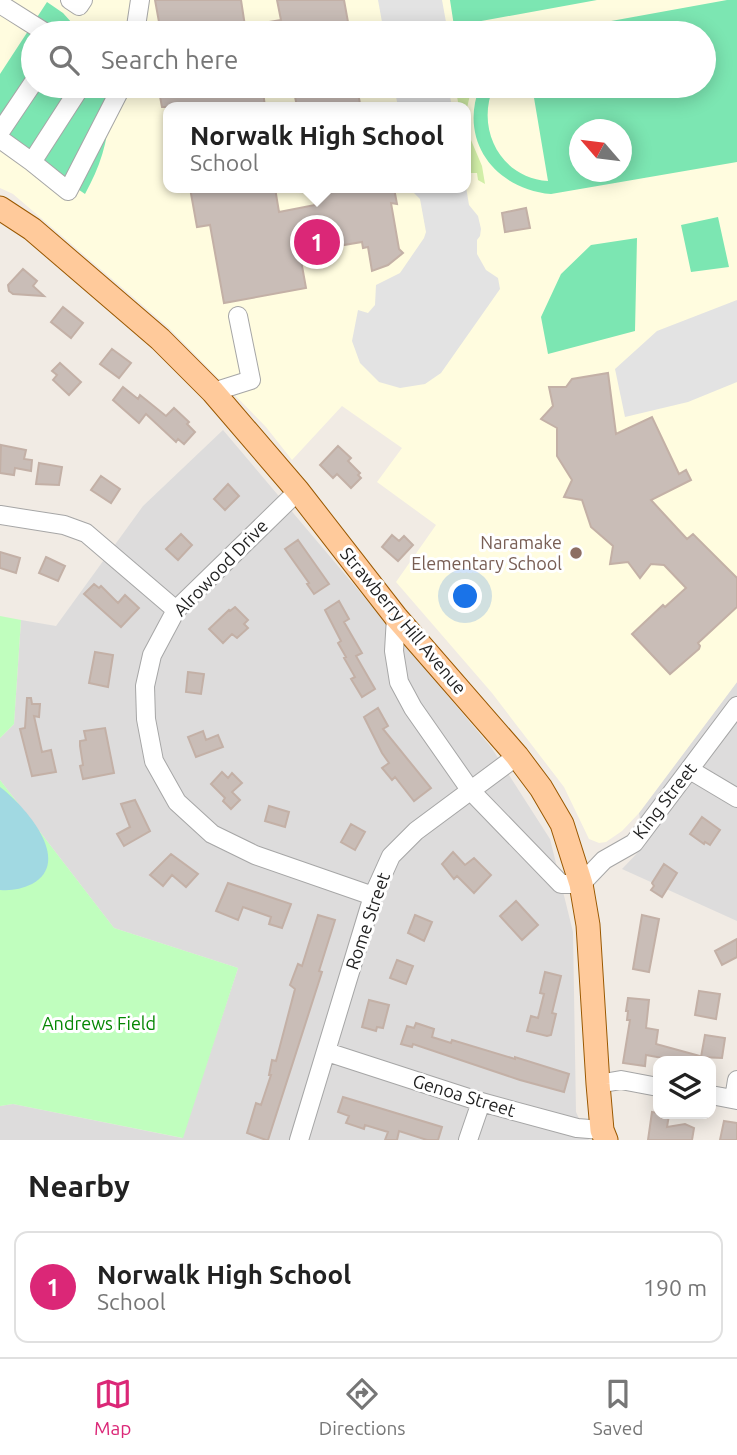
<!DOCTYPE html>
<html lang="en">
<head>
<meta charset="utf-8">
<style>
  body { margin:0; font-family:Ubuntu,sans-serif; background:#f6f6f6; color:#222 }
  .controls { position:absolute; right:21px; bottom:21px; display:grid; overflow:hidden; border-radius:14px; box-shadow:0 4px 18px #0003 }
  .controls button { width:63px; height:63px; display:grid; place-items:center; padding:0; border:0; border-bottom:2px solid #e0e0e0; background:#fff; color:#222; font:35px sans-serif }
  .compass { position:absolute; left:569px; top:119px; width:63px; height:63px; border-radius:50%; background:#fff; box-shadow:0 4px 18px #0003; rotate:298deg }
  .you { position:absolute; left:466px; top:597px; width:24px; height:24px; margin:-18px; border:5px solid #fff; border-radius:50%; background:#1a73e8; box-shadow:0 0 0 10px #1a73e833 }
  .badge { display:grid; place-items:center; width:46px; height:46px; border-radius:50%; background:#db2777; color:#fff; font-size:23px; font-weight:700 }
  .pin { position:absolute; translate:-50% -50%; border:4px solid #fff; box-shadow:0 2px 7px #0006 }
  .popup { position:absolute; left:163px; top:102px; width:308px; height:91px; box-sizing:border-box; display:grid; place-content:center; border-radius:14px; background:#fff; filter:drop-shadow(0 2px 5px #0005); font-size:23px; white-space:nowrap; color:#767676 }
  .popup b { font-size:26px; color:#222 }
  .popup::after { content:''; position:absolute; left:50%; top:100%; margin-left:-14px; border:14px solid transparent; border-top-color:#fff }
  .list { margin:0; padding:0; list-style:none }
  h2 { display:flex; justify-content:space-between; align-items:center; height:91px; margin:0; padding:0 28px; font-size:30px }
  h2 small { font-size:23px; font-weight:400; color:#767676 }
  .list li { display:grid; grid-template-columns:46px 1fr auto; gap:21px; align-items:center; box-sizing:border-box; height:112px; margin:0 14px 14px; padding:0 14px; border:2px solid #e0e0e0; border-radius:14px }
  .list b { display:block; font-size:26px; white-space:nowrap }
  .list p { margin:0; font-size:23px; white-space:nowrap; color:#767676 }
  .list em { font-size:23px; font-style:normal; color:#767676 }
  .icon { flex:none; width:38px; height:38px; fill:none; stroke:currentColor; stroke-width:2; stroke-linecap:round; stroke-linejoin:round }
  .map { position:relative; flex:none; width:737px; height:1140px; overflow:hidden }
  .search { position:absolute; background:#fff; box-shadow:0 4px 18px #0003; left:21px; right:21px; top:21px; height:77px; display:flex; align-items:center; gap:18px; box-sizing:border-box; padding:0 24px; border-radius:38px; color:#767676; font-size:26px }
  .sheet { height:217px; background:#fff }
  nav { display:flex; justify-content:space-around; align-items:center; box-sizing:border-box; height:98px; border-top:2px solid #e0e0e0; background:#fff; font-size:19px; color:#767676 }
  nav a { display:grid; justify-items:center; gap:4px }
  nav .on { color:#db2777 }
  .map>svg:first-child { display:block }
  .residential { fill:#dddcdc }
  .education { fill:#fffcdf; fill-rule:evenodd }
  .grass { fill:#d1eea7 }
  .park { fill:#c0febe }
  .pitch { fill:#7ce6b2; fill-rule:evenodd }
  .parking { fill:#e3e3e3 }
  .water { fill:#a1d9e2 }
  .building { fill:#c9bdb7; stroke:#c3b0a6; stroke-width:2 }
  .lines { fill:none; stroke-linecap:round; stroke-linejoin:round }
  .minor-casing { stroke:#a6a6a6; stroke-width:20 }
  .major-casing { stroke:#9a5800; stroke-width:25 }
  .minor { stroke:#fff; stroke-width:18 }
  .major { stroke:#ffca9b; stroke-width:23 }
  .education-dot { fill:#8d6e63; stroke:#fff; stroke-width:2.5 }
  .labels { text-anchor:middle; stroke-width:6; stroke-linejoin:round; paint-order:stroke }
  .education-label { font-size:18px; fill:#785e54; stroke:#fff; text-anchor:end }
  .street-label { font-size:18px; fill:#1f1f1f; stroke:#fff }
  .park-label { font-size:18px; fill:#058703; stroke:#fff }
</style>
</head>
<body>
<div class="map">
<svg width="737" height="1140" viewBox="0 0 737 1140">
  <rect width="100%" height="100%" fill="#f1ebe4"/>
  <path class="residential" d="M223,430L491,747L550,839L573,932L576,1112L589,1140H0V1106L13,1104L182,1138L238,968L114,928L0,780V738L14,724L21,620L56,626L143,506Z
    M737,682V921L622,869L644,846L639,813Z"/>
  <path class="education" d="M0,0H737V682L639,813L622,831L606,842L599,843L589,839L564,787L492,693L396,582L436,525L377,482L402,448L342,406L292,460L266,427L168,327L13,194L0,188ZM33,33H704V86H33ZM168,107H466V188H168ZM580,130H622V172H580Z"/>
  <path class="grass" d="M455,86H468L470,95L467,108L468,133L482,166L485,184L478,180L477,173H470L466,147V107H459Z"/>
  <path class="park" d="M0,616L21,620L14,724L0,738Z
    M0,780L114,928L238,968L183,1138L13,1104L0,1106Z"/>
  <path class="pitch" d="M450,0H597L454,26Z
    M727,0H737V162L551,194C495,189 458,141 480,86H494C475,128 500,178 548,181L532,86H704V33H545ZM580,130H622V172H580Z
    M47,2L63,13L81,33H33V86H106C114,124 104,160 85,194L0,136V74Z
    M718,217L729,267L691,272L681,225Z
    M637,238L635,331L548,354L541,317L561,274L591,245Z"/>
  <path class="parking" d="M378,0H442L448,33H384Z
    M394,86H448L452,107H398Z
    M466,187L469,205L478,216L481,229L480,236L477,240V254L486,270L498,278L500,289L441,373L425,384L400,388L379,382L360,363L352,341L358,310L368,313L375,305L376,285L400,273L424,238L426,232L420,199L409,188Z
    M737,300V382L688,402L625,417L615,369L657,331Z"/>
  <path class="water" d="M0,787C24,805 74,861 32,884C21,889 12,891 0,890Z"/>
  <path class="building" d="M155,0H241L245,26L281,20L277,0H344L350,33H161Z
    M158,86H244L245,94L263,91L265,107H162Z
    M293,86H357L360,104L355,105L356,107H297Z
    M190,188H275L279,212L315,205L312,188H394L397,204L391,203L399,249L403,253L388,265L372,271L368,247L363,248L362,242L332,247L328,221L295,227L306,288L224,303L210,225L197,227Z
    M526,208L530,228L505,232L502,213Z
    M23,269L37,281L33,286L44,296L13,294L9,291L8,285Z
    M63,307L83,323L71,338L51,322Z
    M112,349L131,363L119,378L100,364Z
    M60,363L81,382L69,395L53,380L57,375L52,371Z
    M608,373L616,434L652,417L679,474L686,470L691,480L651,500L687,539L693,534L737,578V607L698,643L700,646L699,649L670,674L632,634L663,605L665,607L686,588L664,565L651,564L640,578L628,562L610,564L613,546L591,527L582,500L564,497L572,480L557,456V428L541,419L553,406L549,387H566L572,379Z
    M123,387L138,399L140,395L166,416L174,408L189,422L187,424L195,432L184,444L178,439L176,442L146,414L139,423L113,400Z
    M1,445L26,450L24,459L32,460L31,471L15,468L14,475L0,473Z
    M338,446L351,458L348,461L360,473L358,475L361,478L351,488L337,474L333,478L320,465Z
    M39,463L62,467L59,485L36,484Z
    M101,476L120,489L111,503L91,490Z
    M228,484L239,496L225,510L214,499Z
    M181,534L192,545L178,560L166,549Z
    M392,535L399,541L404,536L413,545L398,561L382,547Z
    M298,540L329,584L314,594L307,584L309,583L285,549Z
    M0,552L20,558L16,573L0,568Z
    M46,557L65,566L58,581L39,573Z
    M94,584L99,588L101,586L118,603L125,595L139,608L121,627L84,594Z
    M339,601L349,619L344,622L362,653L356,656L375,689L362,697L351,679L355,677L344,658L346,657L338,643L341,641L325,610Z
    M235,607L248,620L244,624L248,628L237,638L232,634L223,643L209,629L229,610L230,611Z
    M95,652L113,655L108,687L89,683Z
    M188,672L204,674L201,694L186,692Z
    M27,698H31L32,704H40L39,717L34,716L42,752L51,750L56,772L32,776L20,729L25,728Z
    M378,708L388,726L383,729L431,788L414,801L395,777L392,780L382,768L389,763L382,753L364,717Z
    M105,728L114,773L83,779L80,766L83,765L80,746V741L86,740L84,731Z
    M203,731L206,740L218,735L223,747L196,757L188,737Z
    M222,772L228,778L232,773L242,783L232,792L240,800L231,809L223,801L225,798L211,784Z
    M135,800L150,831L124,846L117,834L130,827L121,804Z
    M269,806L289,812L285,827L265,821Z
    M702,817L720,830L710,845L705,842L704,844L690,834Z
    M351,824L365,832L355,850L341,842Z
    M453,852L465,865L474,858L491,875L474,893L457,876L454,879L442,864Z
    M171,854L198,874L186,887L172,875L163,886L150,875Z
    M664,864L677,873L662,897L651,890L654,886L652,883Z
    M228,883L291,904L282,928L269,924L271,917L243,907L238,920L216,911Z
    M516,901L538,925L522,940L500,916Z
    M318,915L335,920L319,971L322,972L268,1140H266L247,1133L256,1103L261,1105L271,1075H269L272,1060L276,1061L295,989L290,985L298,964L302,966Z
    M415,915L432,922L424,941L408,933Z
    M642,915L659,919L649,972L633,969Z
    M737,939V957L722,965L715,951Z
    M397,960L413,966L406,984L390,978Z
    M545,972L561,976L552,1013L556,1014L551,1035L547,1036L527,1031L531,1016L538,1018L544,994L540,993Z
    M699,991L720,994L716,1019L695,1015Z
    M628,998L649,1000L646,1028L658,1030L656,1044L700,1056V1061H668V1059L646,1055L645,1066L623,1063L630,1020H627L628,1011H626Z
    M369,1000L389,1005L383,1028L377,1027L376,1031L362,1027Z
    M416,1023L434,1029L432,1037L451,1043L452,1040L515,1059V1057L569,1074L564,1092L520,1080L413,1044L412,1047L401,1044L407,1026L414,1028Z
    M705,1035L725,1038L722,1058L701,1057Z
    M343,1097L442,1127L438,1140H427L399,1131L397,1140H385L388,1132L365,1125L364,1129L346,1123L349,1116L338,1112Z
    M652,1112L669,1115L667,1127L685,1124L694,1128L692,1140H648Z
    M724,1121L737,1123V1140H720Z"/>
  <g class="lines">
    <g class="minor-casing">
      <path id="minor" d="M70,0L79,6L83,0
        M0,4L46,33
        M135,33L140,0
        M0,132L33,83
        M0,139L32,162L81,86
        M32,162L68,191L122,86
        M213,392L251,380L238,316
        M298,491L176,610L152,655L145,686L146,719L154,761L177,802L212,834L255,855L373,896
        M0,515L64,525L86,533L176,610
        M396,617L394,651L399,682L413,708L471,791L561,884H581L604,860L634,843L737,706
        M690,770L737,798
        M327,1052L481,1102L577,1128L602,1130
        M598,1084L621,1080L658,1087
        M711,1095L737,1100
        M734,1099L737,1080
        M299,1140L373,896L391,856L416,831L517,756
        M468,1140L481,1102"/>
    </g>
    <g class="major-casing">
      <path id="major" d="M0,208L32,229L160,339L213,392L298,491L396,617L517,756L541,788L562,824L581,884L588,925L598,1084L602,1130L606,1140"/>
    </g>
    <use href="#minor" class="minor"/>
    <use href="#major" class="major"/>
  </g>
  <circle class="education-dot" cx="576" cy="553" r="7"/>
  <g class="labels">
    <g class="education-label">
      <text x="562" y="549">Naramake<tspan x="562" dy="21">Elementary School</tspan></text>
    </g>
    <g class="street-label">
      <text transform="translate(221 568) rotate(-46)" y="6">Alrowood Drive</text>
      <text transform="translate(403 621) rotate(50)" y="6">Strawberry Hill Avenue</text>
      <text transform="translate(665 801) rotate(-52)" y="6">King Street</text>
      <text transform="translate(368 921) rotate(-71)" y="6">Rome Street</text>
      <text transform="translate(464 1096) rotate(17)" y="6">Genoa Street</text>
    </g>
    <g class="park-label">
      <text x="99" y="1030">Andrews Field</text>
    </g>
  </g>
</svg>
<div class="controls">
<button><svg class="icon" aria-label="layers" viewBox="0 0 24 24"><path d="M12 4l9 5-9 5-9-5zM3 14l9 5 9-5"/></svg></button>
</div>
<svg class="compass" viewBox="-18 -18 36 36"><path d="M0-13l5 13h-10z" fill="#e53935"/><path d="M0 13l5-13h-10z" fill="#767676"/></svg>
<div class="you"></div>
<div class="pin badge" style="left:317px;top:242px">1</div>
<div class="popup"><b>Norwalk High School</b>School</div>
<div class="search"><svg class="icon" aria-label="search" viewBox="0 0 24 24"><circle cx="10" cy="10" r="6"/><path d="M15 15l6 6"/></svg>Search here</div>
</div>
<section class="sheet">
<h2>Nearby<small></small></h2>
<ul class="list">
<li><span class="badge">1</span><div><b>Norwalk High School</b><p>School</p></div><em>190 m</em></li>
</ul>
</section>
<nav>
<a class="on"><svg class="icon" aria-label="map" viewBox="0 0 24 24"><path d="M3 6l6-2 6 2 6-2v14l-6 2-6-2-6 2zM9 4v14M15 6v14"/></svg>Map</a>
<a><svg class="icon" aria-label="directions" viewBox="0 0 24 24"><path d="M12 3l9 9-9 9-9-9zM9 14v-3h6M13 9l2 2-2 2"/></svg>Directions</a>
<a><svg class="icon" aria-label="saved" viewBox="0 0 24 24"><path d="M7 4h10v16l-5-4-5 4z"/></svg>Saved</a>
</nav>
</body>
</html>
